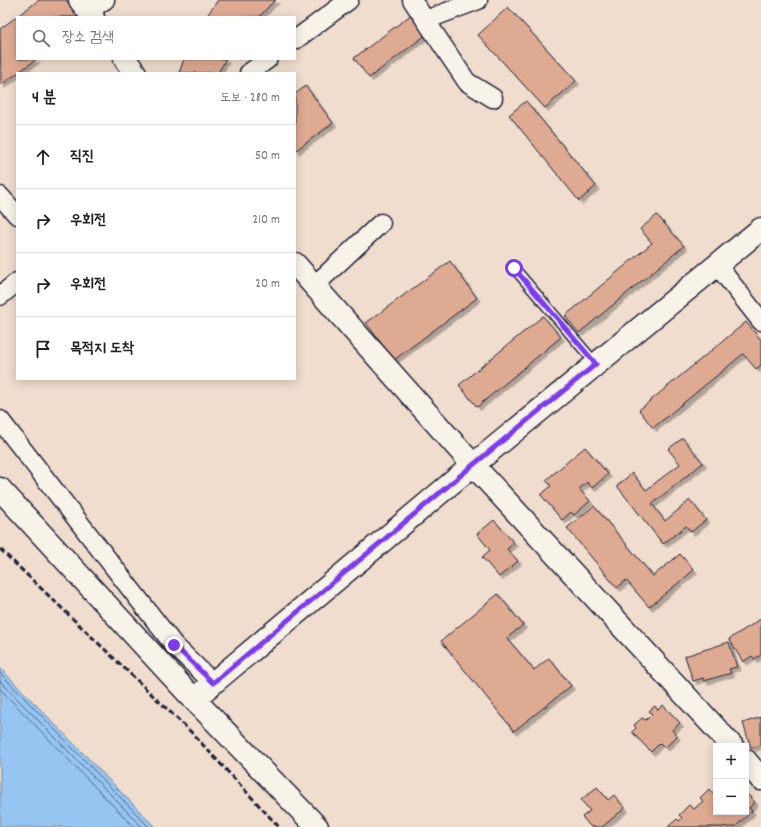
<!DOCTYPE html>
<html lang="ko">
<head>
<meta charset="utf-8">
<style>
  body { margin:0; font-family:Dekko,"Poor Story",sans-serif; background:#f2f2f2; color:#202124 }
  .controls { position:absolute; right:12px; bottom:12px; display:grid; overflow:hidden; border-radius:0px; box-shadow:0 2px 10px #0003 }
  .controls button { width:36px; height:36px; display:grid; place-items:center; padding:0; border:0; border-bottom:1px solid #e0e0e0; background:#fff; color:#202124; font:20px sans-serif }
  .stop { position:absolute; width:12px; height:12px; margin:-9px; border:3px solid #7c3aed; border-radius:50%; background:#fff }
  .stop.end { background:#7c3aed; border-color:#fff; box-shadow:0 1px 4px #0008 }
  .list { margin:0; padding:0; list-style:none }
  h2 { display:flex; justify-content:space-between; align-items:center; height:52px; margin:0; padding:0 16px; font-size:17px }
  h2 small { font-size:13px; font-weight:400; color:#757577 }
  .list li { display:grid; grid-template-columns:26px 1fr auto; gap:12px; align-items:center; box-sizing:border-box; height:64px; padding:0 16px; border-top:1px solid #e0e0e0 }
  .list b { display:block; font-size:15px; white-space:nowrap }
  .list em { font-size:13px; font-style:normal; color:#757577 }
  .icon { flex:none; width:22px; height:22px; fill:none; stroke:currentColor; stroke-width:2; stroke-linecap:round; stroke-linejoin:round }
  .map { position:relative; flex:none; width:761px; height:827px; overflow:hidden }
  .search { position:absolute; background:#fff; box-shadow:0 2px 10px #0003; left:16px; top:16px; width:280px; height:44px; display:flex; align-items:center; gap:10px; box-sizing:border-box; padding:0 14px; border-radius:0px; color:#757577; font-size:15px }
  .panel { position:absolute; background:#fff; box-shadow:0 2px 10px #0003; left:16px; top:72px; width:280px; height:308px; border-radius:0px }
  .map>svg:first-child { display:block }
  .water { fill:#96c5f1; stroke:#6884a8 }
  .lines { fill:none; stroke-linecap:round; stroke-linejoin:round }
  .shore { stroke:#506384; stroke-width:1 }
  .building { fill:#deaa91; stroke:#22223b; filter:url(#shadow) }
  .service-casing { stroke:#22223b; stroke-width:12 }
  .minor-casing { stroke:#22223b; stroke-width:21 }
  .tertiary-casing { stroke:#22223b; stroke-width:25 }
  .secondary-casing { stroke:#22223b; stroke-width:25 }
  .service { stroke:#f7f3e8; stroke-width:9 }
  .minor { stroke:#f7f3e8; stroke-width:18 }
  .tertiary { stroke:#f7f3e8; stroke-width:22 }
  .secondary { stroke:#f7f3e8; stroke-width:22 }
  .rail { stroke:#22223b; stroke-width:3; stroke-dasharray:6 3; stroke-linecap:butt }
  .route { stroke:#7c3aed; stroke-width:5 }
</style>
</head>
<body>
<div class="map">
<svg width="761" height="827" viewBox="0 0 761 827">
  <defs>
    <filter id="shadow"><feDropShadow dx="3.5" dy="3.5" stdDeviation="0" flood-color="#0004"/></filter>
  </defs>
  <rect width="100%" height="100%" fill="#f0ddce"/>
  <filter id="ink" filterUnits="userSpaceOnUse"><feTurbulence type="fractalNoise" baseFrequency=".025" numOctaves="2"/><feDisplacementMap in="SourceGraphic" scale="8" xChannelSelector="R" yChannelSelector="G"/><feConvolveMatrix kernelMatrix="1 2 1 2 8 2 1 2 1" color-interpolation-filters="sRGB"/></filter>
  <g filter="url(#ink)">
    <path class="water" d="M0,668L155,827H0Z"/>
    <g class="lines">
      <path class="shore" d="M0,673L149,827
        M0,681L142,827
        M0,689L134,827"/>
    </g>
    <path class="building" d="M39,0H66L79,17H17V59H37L1,85L0,29Z
      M218,0H276L270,5L259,17H206Z
      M508,7L576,81L545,108L478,35Z
      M412,14L427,34L369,78L354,58Z
      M184,59H226L218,73H179Z
      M306,86L333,123L295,151V94Z
      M526,101L596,186L579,201L509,115Z
      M657,215L684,246L579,333L565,316L652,243L640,229Z
      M450,261L477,298L394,360L366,323Z
      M543,316L561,337L477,407L459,385Z
      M746,322L761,340V365L756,369L743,354L653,428L639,410Z
      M683,438L703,463L652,504L665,521L690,500L706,520L691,532L686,526L663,544L617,486L632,473L646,490L680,464L668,449Z
      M585,447L608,474L592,488L587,482L579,489L590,501L574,515L571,512L562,520L541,495L551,486L546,480Z
      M594,506L653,576L680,554L694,570L649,607L626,580L617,588L567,528Z
      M494,520L514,543L507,549L518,561L499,577L482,557L490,550L477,534Z
      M498,594L523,625L507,638L534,670L549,658L571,686L514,731L441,641Z
      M761,619V655L754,659L752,656L743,662L729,639Z
      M729,642L737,667L729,669L731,673L704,681L703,678L693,681L685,656Z
      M663,705L680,723L672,730L677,736L665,748L660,743L651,752L632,732L636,728L634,725L642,718L646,720L652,714L649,711L655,706L658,710Z
      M761,717V745L751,748L743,723Z
      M597,787L608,800L614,795L625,808L602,827H591L582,817L590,811L581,800Z
      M709,789L712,793L716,789V812H746V793L755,802L749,808L752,811L735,827H726L725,826L723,827H668L677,819L679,821L682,818L679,815L689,805L694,809L703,801L700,798Z"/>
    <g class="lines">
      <g class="service-casing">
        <path id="service" d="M514,268L596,364"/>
      </g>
      <g class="minor-casing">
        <path id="minor" d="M412,0L467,82L493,98
          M88,11L105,0
          M426,20L478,0
          M295,40L349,0
          M249,73L268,59
          M0,196L17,215
          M717,265L761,321
          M314,286L381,223
          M0,296L17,282
          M0,420L174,645L213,683"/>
      </g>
      <g class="tertiary-casing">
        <path id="tertiary" d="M80,0L93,17
          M125,59L135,73
          M295,264L473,465L732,746
          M0,489L186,691L317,827
          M746,761L761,779"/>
      </g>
      <g class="secondary-casing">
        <path id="secondary" d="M194,699L473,465L761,229"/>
      </g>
      <use href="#service" class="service"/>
      <use href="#minor" class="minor"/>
      <use href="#tertiary" class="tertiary"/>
      <use href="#secondary" class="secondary"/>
      <path class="rail" d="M0,549L191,732L279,827"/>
    </g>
  </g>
  <g class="lines" filter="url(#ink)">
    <path class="route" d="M174,645L213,683L473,465L596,364L514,268"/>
  </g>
</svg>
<div class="controls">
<button>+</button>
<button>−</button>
</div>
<div class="stop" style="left:514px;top:268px"></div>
<div class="stop end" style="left:174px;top:645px"></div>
<div class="search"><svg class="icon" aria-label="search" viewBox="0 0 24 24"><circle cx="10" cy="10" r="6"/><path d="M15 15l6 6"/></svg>장소 검색</div>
<section class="panel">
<h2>4 분<small>도보 · 280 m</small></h2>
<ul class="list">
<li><svg class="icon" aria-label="ahead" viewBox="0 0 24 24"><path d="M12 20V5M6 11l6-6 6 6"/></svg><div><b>직진</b></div><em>50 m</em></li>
<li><svg class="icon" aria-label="right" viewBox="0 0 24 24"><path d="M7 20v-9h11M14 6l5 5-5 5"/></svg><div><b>우회전</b></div><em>210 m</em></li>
<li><svg class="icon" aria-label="right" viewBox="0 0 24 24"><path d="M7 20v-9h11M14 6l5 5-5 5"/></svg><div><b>우회전</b></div><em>20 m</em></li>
<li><svg class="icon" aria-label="arrive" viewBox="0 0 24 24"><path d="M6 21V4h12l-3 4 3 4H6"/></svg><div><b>목적지 도착</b></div></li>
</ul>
</section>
</div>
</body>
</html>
